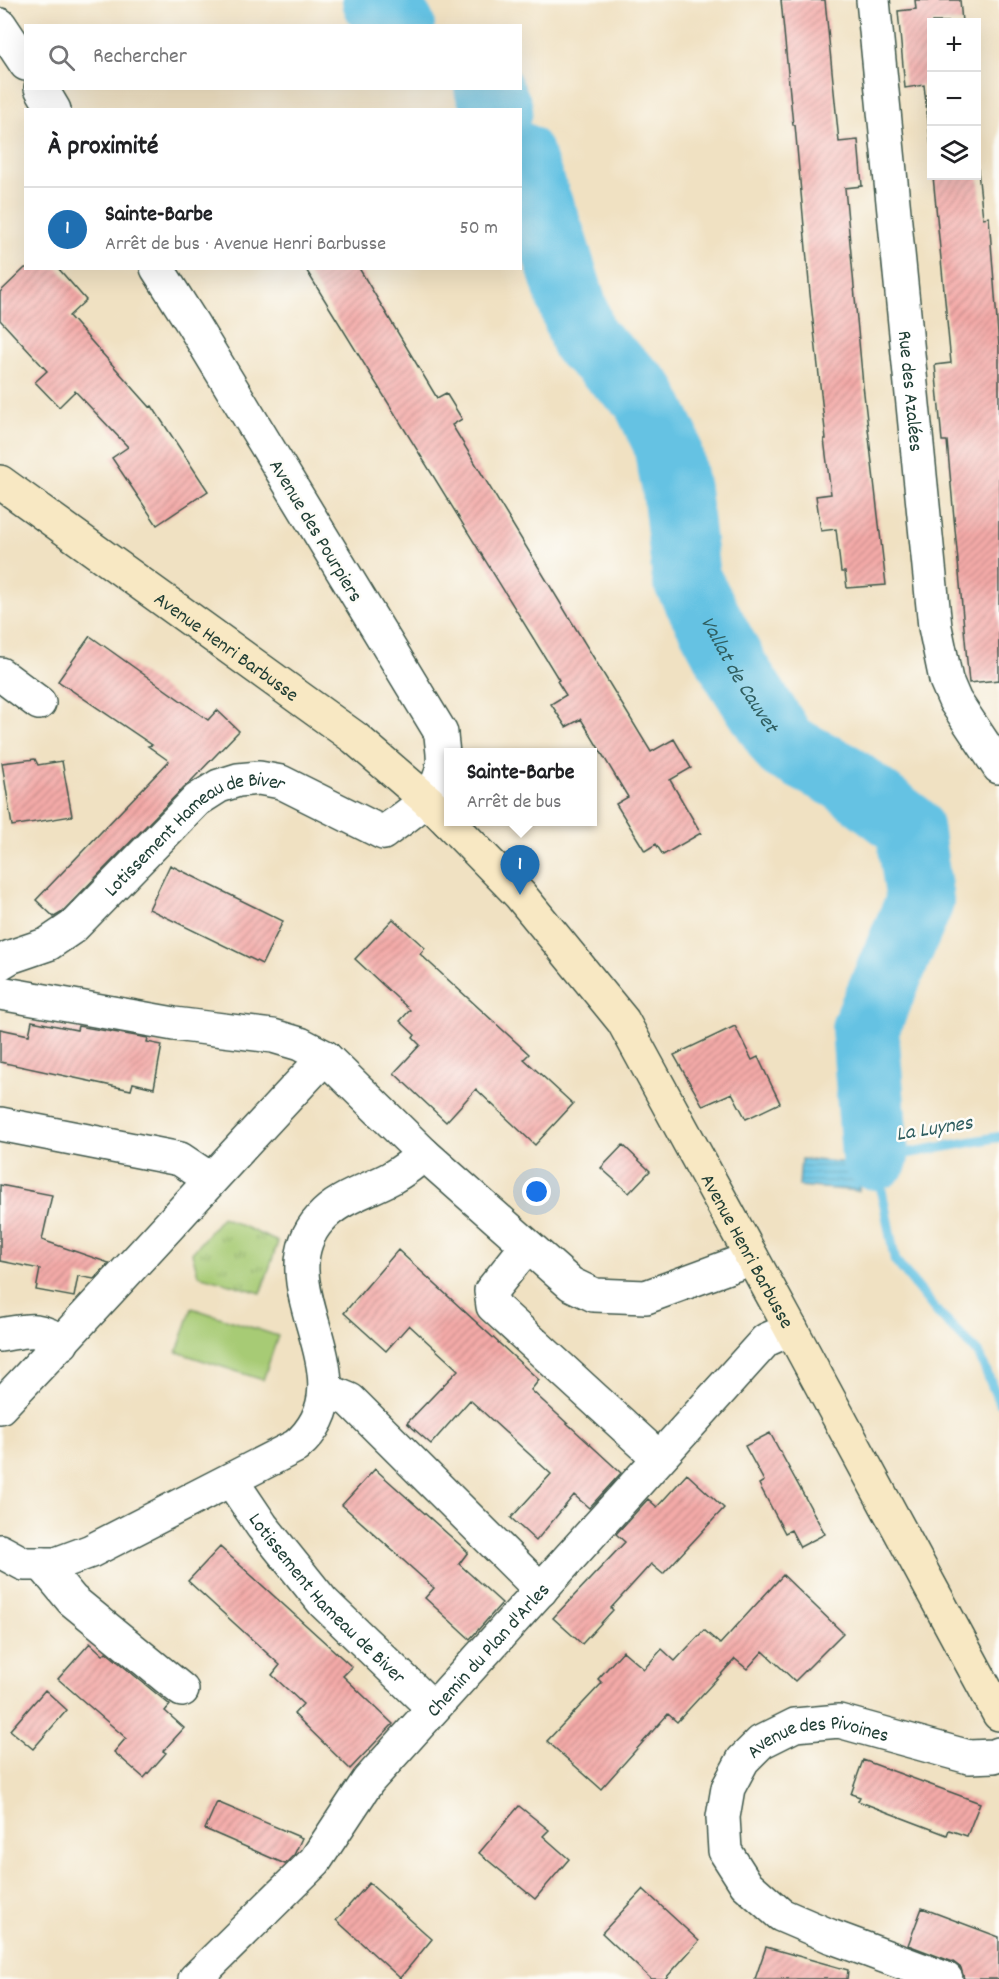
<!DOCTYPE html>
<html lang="fr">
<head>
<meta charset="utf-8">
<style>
  body { margin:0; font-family:Dekko,sans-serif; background:#f6f6f6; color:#202124 }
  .controls { position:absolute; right:18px; top:18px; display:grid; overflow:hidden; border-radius:0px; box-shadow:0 6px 24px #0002 }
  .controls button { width:54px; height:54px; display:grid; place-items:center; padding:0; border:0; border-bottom:2px solid #e0e0e0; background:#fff; color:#202124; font:30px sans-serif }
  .you { position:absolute; left:537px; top:1192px; width:21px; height:21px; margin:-15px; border:4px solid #fff; border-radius:50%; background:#1a73e8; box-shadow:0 0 0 9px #1a73e833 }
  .badge { display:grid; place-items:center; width:39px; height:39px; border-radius:50%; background:#1f6fb2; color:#fff; font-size:20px; font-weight:700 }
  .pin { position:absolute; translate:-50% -50px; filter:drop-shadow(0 2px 3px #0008) }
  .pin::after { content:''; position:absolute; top:32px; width:21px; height:18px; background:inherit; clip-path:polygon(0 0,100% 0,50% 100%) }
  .popup { position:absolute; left:444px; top:748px; width:153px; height:78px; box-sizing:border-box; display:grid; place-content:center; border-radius:0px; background:#fff; filter:drop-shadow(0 2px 4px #0005); font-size:20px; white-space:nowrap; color:#757577 }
  .popup b { font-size:22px; color:#202124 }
  .popup::after { content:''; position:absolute; left:50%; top:100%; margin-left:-12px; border:12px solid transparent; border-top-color:#fff }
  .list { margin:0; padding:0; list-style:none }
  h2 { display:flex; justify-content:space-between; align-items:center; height:78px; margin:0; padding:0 24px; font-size:26px }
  h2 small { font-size:20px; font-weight:400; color:#757577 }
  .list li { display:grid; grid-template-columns:39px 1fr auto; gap:18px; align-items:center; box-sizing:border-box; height:84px; padding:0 24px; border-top:2px solid #e0e0e0 }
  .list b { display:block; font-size:22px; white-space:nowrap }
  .list p { margin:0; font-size:20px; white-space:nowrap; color:#757577 }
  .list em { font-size:20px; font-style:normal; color:#757577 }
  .icon { flex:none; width:33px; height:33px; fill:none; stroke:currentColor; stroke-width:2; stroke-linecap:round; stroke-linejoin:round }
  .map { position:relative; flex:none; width:999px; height:1979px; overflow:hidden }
  .search { position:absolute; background:#fff; box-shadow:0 6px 24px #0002; left:24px; top:24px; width:498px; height:66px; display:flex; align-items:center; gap:15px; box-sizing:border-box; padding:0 21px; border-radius:0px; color:#757577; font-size:22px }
  .panel { position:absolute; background:#fff; box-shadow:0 6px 24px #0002; left:24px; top:108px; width:498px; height:162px; border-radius:0px }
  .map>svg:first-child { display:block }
  .grass { fill:url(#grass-tufts); stroke:#638454; stroke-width:1.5 }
  .pitch { fill:#a7cb74; stroke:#638454; stroke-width:1.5 }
  .water { fill:url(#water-rules); stroke:#42808c; stroke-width:1.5 }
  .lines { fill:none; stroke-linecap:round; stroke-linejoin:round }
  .stream { stroke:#65c2e3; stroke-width:10 }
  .river { stroke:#65c2e3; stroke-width:68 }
  .building { fill:url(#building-hatch) }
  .minor-casing { stroke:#3e5649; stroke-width:36 }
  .secondary-casing { stroke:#3e5649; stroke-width:36 }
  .minor { stroke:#fff; stroke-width:33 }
  .secondary { stroke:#f8e8c3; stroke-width:33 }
  .labels { text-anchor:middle; stroke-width:5; stroke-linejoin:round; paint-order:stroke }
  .street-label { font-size:20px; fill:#1f3d34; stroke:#fdfcf7 }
  .water-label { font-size:21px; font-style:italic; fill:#305e60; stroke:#fdfcf7 }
</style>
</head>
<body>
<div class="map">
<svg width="999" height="1979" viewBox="0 0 999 1979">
  <defs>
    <pattern id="grass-tufts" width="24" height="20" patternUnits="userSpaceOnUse" patternTransform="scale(1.5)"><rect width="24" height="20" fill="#a7cb74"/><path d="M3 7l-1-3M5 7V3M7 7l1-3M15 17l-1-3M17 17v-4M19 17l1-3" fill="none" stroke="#87a660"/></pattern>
    <pattern id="water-rules" width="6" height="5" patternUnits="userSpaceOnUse" patternTransform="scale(1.5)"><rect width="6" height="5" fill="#65c2e3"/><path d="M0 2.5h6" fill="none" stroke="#539fb9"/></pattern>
    <pattern id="building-hatch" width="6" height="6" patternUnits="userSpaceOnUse" patternTransform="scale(1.5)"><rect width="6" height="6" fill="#f4aaa8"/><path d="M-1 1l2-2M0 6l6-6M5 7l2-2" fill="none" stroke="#c58c8a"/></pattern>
  </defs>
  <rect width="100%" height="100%" fill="#fdfcf7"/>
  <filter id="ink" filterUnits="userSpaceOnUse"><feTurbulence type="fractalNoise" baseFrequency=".0167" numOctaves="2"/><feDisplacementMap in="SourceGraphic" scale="12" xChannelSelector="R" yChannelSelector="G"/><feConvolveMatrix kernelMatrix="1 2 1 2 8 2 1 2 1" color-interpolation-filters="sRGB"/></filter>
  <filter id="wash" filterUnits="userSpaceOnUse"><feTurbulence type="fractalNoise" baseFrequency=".008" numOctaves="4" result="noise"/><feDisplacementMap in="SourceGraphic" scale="24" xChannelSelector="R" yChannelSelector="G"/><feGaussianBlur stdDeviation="1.35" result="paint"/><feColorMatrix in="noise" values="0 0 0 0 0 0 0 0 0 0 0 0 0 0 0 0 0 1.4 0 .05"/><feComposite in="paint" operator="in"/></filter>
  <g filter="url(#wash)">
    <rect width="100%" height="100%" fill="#f0e1c2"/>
    <path class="grass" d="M222,1217L278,1242L261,1293L198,1275L192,1253Z"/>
    <path class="pitch" d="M192,1308L278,1336L263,1380L177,1352Z"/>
    <path class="water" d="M801,1159L862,1164L859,1191L799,1186Z"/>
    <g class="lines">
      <path class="stream" d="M999,1137L903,1154L875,1156L895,1260L938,1313L979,1354L999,1402"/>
      <g class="river">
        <path d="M376,0L379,6L401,26"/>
        <path d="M488,88L499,110"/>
        <path id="s1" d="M520,156L551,236L584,340L644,395L666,441L676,490L686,578L737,673L785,747L843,777L909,827L920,901L865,1029L875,1156"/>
      </g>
    </g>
    <g id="blocks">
      <path class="building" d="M781,0H825L839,142L858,140L862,186L845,188L863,385L886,585L847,588L845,572H841L836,529L821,531L816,496L831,494L824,439H826L810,294L795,125H793Z
        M915,0H960L962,22H932V157L924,85L905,88L898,11L916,9Z
        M976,152L983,218L989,217L999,347V680L969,683L947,441H942L935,365L951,363L933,176H976Z
        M25,268H58L86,300L69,316L150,407L152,406L208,491L157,525L112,458L128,447L75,391L59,407L35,382L47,371L0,320V292Z
        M305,268H359L437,398L446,393L462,419L452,425L651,752L674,739L691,768L670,780L701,833L663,855L656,844L645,851L616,804L628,797L581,719L566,727L551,704L566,695L557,681L559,680Z
        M90,636L208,720L217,710L239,731L191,781L184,787L61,913L54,917L36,900L169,761L148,746L152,745L58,681Z
        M35,759L38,765L62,761L72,816L12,826L2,763Z
        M170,865L283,921L262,964L149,909Z
        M393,919L425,948L420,954L529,1054L524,1059L573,1104L535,1145L476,1089L446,1122L394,1073L420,1045L413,1038L415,1035L400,1021L410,1010L355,959Z
        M32,1021L77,1030L78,1026L148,1038L147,1042L162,1045L154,1088L133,1083L131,1090L0,1062V1029L29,1035Z
        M735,1026L752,1060L758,1057L780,1103L746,1119L732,1093L703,1106L674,1055Z
        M623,1145L650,1171L629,1193L601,1168Z
        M0,1185L52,1195L42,1240L109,1263L94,1279L78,1276L74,1297L36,1290L40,1269L0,1261Z
        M398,1250L539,1380L531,1390L621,1473L589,1508L574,1495L536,1541L511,1518L551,1474L470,1400L431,1444L407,1423L458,1370L409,1325L386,1351L344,1313Z
        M770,1433L825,1534L800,1547L791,1530L785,1533L759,1484L764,1481L745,1446Z
        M375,1469L468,1552L459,1564L502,1603L470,1639L425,1598L434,1588L342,1505Z
        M687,1474L724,1508L663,1574L651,1564L611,1608L613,1610L582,1644L553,1618L625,1542L616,1534L648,1499L657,1507Z
        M220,1547L352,1667L343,1676L393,1724L350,1769L294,1714L303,1704L272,1675L280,1665L188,1581Z
        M783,1575L843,1633L795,1681L763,1651L747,1669L735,1659L677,1722L668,1714L601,1789L547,1741L602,1683L598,1679L623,1651L644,1669L662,1649L675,1661L704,1630L720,1644Z
        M90,1643L103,1655L106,1652L170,1705L165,1711L184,1728L163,1751L166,1753L144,1778L114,1752L126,1738L58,1679Z
        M45,1690L67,1710L33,1749L10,1730Z
        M863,1760L980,1803L967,1836L949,1830L947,1835L858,1801L860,1797L851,1794Z
        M217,1802L302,1838L294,1855L285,1864L205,1829Z
        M519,1806L549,1830L543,1836L569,1859L535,1899L479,1853Z
        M369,1883L432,1939L400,1978L336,1920Z
        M643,1889L699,1941L665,1979H651L602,1933Z
        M922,1908L999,1937V1979H964L961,1968L953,1962L908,1945Z
        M766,1947L848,1970L847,1979H755Z"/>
    </g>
  </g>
  <g filter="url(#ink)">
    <use href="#blocks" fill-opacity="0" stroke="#3e5649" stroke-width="1.5"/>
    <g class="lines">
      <g class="minor-casing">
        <g id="minor">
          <path id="s2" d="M873,0L935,627L946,680L955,701L999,767"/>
          <path d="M0,25L26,64"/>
          <path d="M41,88L54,110"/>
          <path d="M0,674L39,703"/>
          <path id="s3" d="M0,963L10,957L48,944L73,927L197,800L219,786L238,780L259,778L281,782L383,833C408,814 441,797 443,762C444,753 441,742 441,733L192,323L157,268"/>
          <path d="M0,993L174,1024L273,1036L300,1044L325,1057L424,1154L571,1284L594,1295L646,1297L752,1258"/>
          <path d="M0,1124L180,1159L210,1179"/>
          <path d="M527,1246L491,1291L493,1306L659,1458"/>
          <path d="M0,1335C27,1331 38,1325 62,1343"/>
          <path d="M325,1392L338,1395L350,1400L541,1590"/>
          <path d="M0,1407C110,1292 216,1173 325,1057"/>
          <path id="s4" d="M231,1480L262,1526L323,1602L433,1708"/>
          <path d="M0,1551L24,1564H56L91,1551L296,1446C375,1379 260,1285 320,1219C338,1198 367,1191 391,1178C403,1171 414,1163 424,1154"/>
          <path d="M42,1564L72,1600L182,1690"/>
          <path id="s5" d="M195,1979L315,1861L368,1781L766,1340L791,1329"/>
          <path id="s6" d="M946,1979L830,1936L781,1915L746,1884L725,1851L723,1817L728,1788L743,1760L761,1742L795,1725L839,1721L969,1757L994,1756L999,1754"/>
        </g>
      </g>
      <g class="secondary-casing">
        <g id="secondary">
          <path id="s7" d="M0,482L355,738L427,800L448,821"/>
          <path id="s8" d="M449,822L520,895L623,1021L791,1329L999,1714"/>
        </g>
      </g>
      <use href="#minor" class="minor"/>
      <use href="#secondary" class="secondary"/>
    </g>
  </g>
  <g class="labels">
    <g class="street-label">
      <text dy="7" stroke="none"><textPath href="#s2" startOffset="393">Rue des Azalées</textPath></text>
      <text transform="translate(317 530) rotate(59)" y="7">Avenue des Pourpiers</text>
      <text dy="7" stroke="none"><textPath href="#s7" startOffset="280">Avenue Henri Barbusse</textPath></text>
      <text dy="7" stroke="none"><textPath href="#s3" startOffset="242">Lotissement Hameau de Biver</textPath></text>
      <text dy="7" stroke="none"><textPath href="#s8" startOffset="526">Avenue Henri Barbusse</textPath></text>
      <text dy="7" stroke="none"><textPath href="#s4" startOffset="153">Lotissement Hameau de Biver</textPath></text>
      <text dy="7" stroke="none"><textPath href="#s5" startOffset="442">Chemin du Plan d'Arles</textPath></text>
      <text dy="7" stroke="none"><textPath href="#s6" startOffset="442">Avenue des Pivoines</textPath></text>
    </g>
    <g class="water-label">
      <text dy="7" stroke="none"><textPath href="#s1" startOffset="576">Vallat de Cauvet</textPath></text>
      <text transform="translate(934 1127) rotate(-9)" y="7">La Luynes</text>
    </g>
  </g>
</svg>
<div class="controls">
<button>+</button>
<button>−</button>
<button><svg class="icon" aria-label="layers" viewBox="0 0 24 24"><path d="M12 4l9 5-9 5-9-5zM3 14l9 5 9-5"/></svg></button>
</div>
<div class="you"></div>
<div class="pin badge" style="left:520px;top:895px">1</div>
<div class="popup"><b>Sainte-Barbe</b>Arrêt de bus</div>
<div class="search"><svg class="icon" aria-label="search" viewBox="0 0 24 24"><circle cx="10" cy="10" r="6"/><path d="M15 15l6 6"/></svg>Rechercher</div>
<section class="panel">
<h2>À proximité<small></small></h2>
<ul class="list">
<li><span class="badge">1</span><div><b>Sainte-Barbe</b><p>Arrêt de bus · Avenue Henri Barbusse</p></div><em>50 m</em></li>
</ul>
</section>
</div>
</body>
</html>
